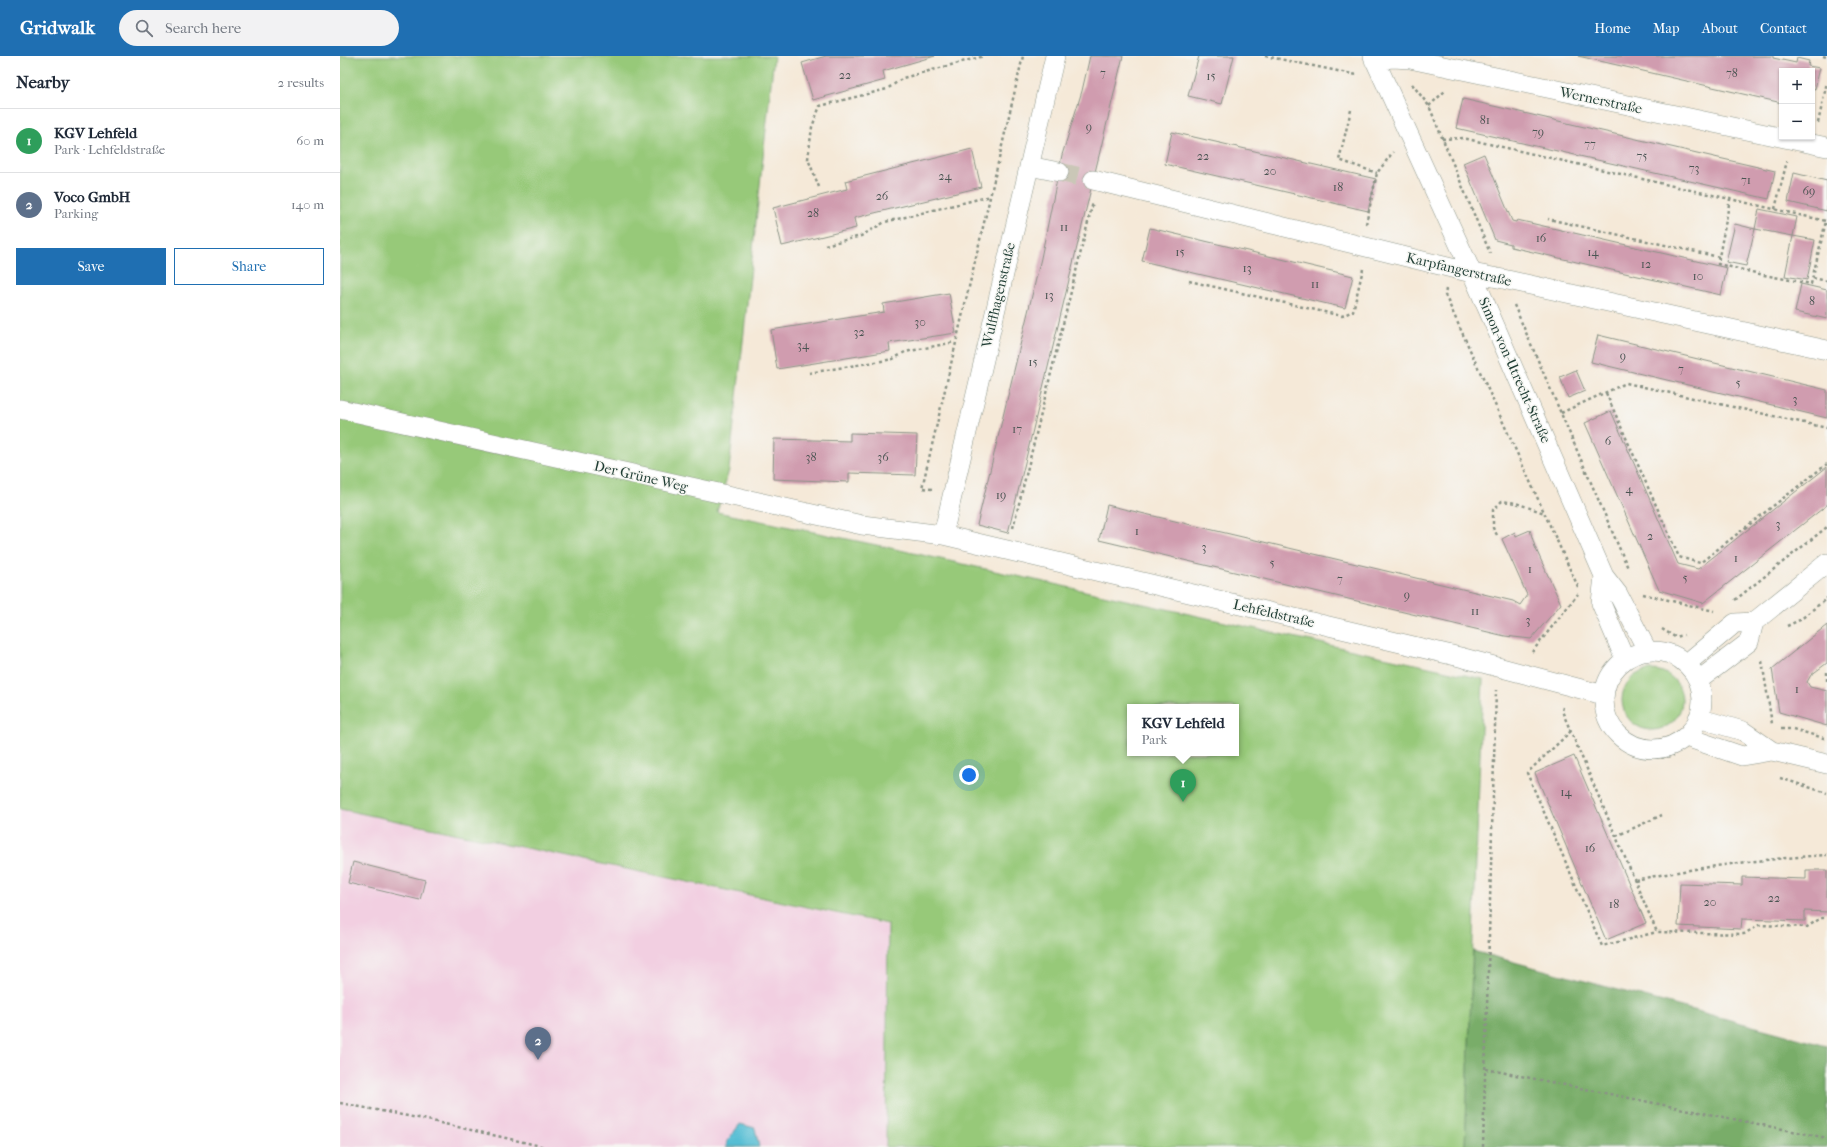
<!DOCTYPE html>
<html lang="en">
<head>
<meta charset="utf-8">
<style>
  body { margin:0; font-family:"IM FELL French Canon",serif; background:#f2f2f3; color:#1f2937 }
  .controls { position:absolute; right:12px; top:12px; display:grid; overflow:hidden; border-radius:0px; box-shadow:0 1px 3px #0004 }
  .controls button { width:36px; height:36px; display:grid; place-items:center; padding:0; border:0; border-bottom:1px solid #e0e1e3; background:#fff; color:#1f2937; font:20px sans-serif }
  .you { position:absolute; left:629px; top:719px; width:14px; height:14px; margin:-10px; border:3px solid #fff; border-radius:50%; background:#1a73e8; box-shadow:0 0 0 6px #1a73e833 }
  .badge { display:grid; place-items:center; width:26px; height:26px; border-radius:50%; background:#1f6fb2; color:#fff; font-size:13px; font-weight:700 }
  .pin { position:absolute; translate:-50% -33px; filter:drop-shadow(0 1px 2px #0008) }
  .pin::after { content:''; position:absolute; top:21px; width:14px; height:12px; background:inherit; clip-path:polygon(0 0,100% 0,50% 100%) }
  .popup { position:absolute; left:787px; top:648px; width:112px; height:52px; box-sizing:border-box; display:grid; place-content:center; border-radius:0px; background:#fff; filter:drop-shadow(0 1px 3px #0005); font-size:13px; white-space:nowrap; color:#747a83 }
  .popup b { font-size:15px; color:#1f2937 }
  .popup::after { content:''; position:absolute; left:50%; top:100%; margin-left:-8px; border:8px solid transparent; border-top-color:#fff }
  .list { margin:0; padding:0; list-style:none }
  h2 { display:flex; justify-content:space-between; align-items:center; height:52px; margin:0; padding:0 16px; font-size:17px }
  h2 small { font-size:13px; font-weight:400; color:#747a83 }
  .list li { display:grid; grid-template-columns:26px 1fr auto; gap:12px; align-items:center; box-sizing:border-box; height:64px; padding:0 16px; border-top:1px solid #e0e1e3 }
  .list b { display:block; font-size:15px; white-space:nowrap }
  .list p { margin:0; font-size:13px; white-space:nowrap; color:#747a83 }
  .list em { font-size:13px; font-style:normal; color:#747a83 }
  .actions { display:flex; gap:8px; padding:12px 16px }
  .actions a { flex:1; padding:9px 0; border:1px solid #1f6fb2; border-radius:0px; text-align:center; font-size:14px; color:#1f6fb2 }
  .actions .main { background:#1f6fb2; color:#fff }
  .icon { flex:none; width:22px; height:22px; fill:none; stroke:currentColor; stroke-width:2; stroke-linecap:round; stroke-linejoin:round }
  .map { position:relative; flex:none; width:1487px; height:1091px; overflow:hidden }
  header { display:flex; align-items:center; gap:24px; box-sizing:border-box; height:56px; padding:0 20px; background:#1f6fb2; color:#fff }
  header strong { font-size:19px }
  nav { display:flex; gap:22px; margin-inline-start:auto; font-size:14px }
  .search { width:280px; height:36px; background:#f2f2f3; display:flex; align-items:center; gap:10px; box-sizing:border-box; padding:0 14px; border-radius:22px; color:#747a83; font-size:15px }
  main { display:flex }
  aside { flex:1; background:#fff }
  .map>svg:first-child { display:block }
  .built { fill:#f2cfe1 }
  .green { fill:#97c979; stroke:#5b8356; fill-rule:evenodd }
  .forest { fill:#79ad69; stroke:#4c754e }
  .water { fill:#56bed4; stroke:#3a7e84 }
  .building { fill:#d09caf }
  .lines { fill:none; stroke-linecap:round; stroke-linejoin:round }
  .street-tunnel { stroke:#cac7b7; stroke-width:19; stroke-dasharray:19 10; stroke-linecap:butt }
  .street-casing { stroke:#8a9386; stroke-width:20 }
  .path { stroke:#8a9386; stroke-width:2.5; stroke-dasharray:3 3; stroke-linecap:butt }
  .street { stroke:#fff; stroke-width:19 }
  .labels { text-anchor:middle; stroke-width:3; stroke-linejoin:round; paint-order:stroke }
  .number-label { font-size:12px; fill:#4b5553 }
  .street-label { font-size:14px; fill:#1f3d34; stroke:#f6f6f2 }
</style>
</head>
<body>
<header>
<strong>Gridwalk</strong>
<div class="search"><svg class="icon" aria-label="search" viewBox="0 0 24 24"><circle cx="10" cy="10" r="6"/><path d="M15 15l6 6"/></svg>Search here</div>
<nav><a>Home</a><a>Map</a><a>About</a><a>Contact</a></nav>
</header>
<main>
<aside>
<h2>Nearby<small>2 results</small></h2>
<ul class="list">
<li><span class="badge" style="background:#2e9e5b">1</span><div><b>KGV Lehfeld</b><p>Park · Lehfeldstraße</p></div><em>60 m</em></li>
<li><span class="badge" style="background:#5c6f8a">2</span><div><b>Voco GmbH</b><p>Parking</p></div><em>140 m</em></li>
</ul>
<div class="actions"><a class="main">Save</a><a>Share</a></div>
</aside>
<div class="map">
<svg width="1487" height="1091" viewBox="0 0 1487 1091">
  <rect width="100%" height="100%" fill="#f6f6f2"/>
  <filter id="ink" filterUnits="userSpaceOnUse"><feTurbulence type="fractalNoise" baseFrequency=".025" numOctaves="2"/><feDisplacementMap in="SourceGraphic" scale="8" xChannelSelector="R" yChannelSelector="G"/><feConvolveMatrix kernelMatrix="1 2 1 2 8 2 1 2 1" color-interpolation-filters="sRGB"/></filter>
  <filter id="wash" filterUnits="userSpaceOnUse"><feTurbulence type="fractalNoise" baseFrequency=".012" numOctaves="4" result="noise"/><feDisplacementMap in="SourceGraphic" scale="16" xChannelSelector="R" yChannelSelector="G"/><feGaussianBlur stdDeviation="0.9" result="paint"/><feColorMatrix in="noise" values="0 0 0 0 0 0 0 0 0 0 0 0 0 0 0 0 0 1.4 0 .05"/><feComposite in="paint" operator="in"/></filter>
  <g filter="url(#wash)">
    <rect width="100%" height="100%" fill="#f5e9d8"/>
    <path class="built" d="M0,753L548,869L546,1091H0Z"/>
    <path class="green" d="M0,0H434L389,414L377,456L546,491L1143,623L1125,1091H546L548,868L0,753ZM790,651H896V697H790Z
      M1282 644a30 30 0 1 1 60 0a30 30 0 1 1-60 0Z"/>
    <path class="forest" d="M1133,895L1487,990V1091H1125Z"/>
    <path class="water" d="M400,1068L415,1072L419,1091H386L387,1085Z"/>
    <g id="blocks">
      <path class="building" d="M486,0H595L543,15L545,24L473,44L462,7Z
        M750,0H783L668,477L637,469L701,202L722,99L742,35Z
        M859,0H894L882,48L848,40Z
        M1238,0H1433V2L1456,7L1457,2L1469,5L1468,10L1480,12L1475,33L1472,32V15H1442V47Z
        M1123,43L1435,115L1429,143L1116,72Z
        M832,76L1036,123L1028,155L825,108Z
        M632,93L641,131L514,162L516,172L442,190L433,152L507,133L505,125Z
        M1144,98L1172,165L1176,166L1177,164L1387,212L1381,239L1171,191V188L1155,184L1123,107Z
        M1454,117L1487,125V155L1448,146Z
        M1419,153L1457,161L1453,180L1475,184L1467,224L1445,220L1453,180L1415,173L1406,210L1386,206L1395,168L1415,173Z
        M810,172L1013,220L1005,252L802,205Z
        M1461,228L1487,234V263L1455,256Z
        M609,237L616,277L549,287L550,295L437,313L431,274L544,256L543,248Z
        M1258,279L1487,334V362L1251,306Z
        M1236,314L1245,335L1228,342L1220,321Z
        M1271,355L1338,508L1358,513L1487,411V449L1363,547L1319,534L1245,367Z
        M510,377L577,379L575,419L509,417V426L433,423L434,383L510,385Z
        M767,449L1173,545L1180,549L1187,539L1162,483L1175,476L1176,480L1190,474L1195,491L1221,548L1191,583L1165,580L759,484Z
        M1487,569V607L1471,619L1467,626L1470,631L1487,635V670L1439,656L1432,613Z
        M1234,700L1306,867L1266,884L1195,717Z
        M13,806L85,824L80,844L8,827Z
        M1466,814H1487V856L1465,855V865L1402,863L1401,873L1338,870L1340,827L1402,829V821L1466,823Z"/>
    </g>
  </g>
  <g filter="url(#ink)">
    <use href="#blocks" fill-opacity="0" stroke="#8a9386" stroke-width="1"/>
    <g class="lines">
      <path class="street-tunnel" d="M719,116L753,124"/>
      <g class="street-casing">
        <path id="street" d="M1033,0L1132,217L1264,520L1278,538L1307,594
          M1034,4L1053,2L1070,3L1487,91
          M689,110L719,116
          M753,124L1132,217L1163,223L1487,294
          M0,353L522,469L603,479L1120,601L1264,639
          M603,479L715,0
          M1264,520L1261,547L1285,603
          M1264 644a49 49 0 1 1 98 0a49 49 0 1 1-98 0Z
          M1346,608L1395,567L1414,566L1487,507
          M1359,624L1409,586L1414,566
          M1358,662L1403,675L1432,695L1487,708
          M1346,681L1402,700L1432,695"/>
      </g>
      <path class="path" d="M925,0L1017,19
        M1483,0L1487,1
        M1072,28L1089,50L1150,197
        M1089,50L1106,34
        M1011,54L999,104L1037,117
        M1478,67L1487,26
        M1102,83L1123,82L1390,143L1379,201L1208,163
        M479,131L468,103L472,71L480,50L547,33L563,22L644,0
        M1435,153L1447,105
        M1026,168L1037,117L1053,96
        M485,189L521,180L545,166L651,140
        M1379,201L1378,208L1424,219L1471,228L1486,165L1390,143
        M1473,222L1487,225
        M849,225L1002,260L1013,255L1023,213
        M1106,233L1105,239L1239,533
        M1174,249L1288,512
        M469,317L553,303L565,296L615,286
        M1266,337L1339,501L1360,507L1487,408
        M1221,357L1286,327L1487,372
        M592,433L582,432L683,0
        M673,472L753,146
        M1157,479L1153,472V454L1162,445L1176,447L1204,457
        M1303,538L1374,555
        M1395,544L1487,471
        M1447,570L1460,564L1487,542
        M1322,573L1335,581L1344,579
        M1192,596L1238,538
        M1422,605L1432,668
        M1487,616V625
        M1223,651L1222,655L1317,876L1404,878L1419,869L1467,871L1481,862H1487
        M1260,662C1262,666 1264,671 1267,676C1281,696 1310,707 1334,699
        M1441,673H1453L1487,683
        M1231,675L1187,717L1262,890L1317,876
        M1440,722L1487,737
        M1276,780L1322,759
        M1295,824C1358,811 1422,803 1487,799
        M1146,1013L1487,1082
        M0,1047L83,1063L205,1091
        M1143,1091L1156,634"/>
      <use href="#street" class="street"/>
    </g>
  </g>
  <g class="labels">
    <g class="number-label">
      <text x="763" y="21">7</text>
      <text x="1392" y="21">78</text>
      <text x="505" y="23">22</text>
      <text x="871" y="24">15</text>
      <text x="1145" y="68">81</text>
      <text x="749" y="75">9</text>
      <text x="1198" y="80">79</text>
      <text x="1250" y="92">77</text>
      <text x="863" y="104">22</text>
      <text x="1302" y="104">75</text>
      <text x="1354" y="116">73</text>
      <text x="930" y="119">20</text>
      <text x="605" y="124">24</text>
      <text x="1406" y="128">71</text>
      <text x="998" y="135">18</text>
      <text x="1469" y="139">69</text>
      <text x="542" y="144">26</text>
      <text x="473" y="161">28</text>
      <text x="724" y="175">11</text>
      <text x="1201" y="186">16</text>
      <text x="840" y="200">15</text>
      <text x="1253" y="200">14</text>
      <text x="1306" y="212">12</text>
      <text x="907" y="216">13</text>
      <text x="1358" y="224">10</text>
      <text x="975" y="232">11</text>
      <text x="709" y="243">13</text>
      <text x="1472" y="249">8</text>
      <text x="580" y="270">30</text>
      <text x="519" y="280">32</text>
      <text x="463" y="293">34</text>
      <text x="1283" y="304">9</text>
      <text x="693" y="310">15</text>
      <text x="1341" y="317">7</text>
      <text x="1398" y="331">5</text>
      <text x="1455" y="347">3</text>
      <text x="677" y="377">17</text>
      <text x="1268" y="389">6</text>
      <text x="471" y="405">38</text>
      <text x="543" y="405">36</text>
      <text x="1289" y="437">4</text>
      <text x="661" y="443">19</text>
      <text x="1438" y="472">3</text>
      <text x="797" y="479">1</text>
      <text x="1310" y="484">2</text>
      <text x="864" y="495">3</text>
      <text x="1396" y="506">1</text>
      <text x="932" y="511">5</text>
      <text x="1190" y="517">1</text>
      <text x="1345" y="526">5</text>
      <text x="1000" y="527">7</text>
      <text x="1067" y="543">9</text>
      <text x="1135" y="559">11</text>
      <text x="1188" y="568">3</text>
      <text x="1457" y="637">1</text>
      <text x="1226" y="740">14</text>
      <text x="1250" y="796">16</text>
      <text x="1434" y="846">22</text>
      <text x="1370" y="850">20</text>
      <text x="1274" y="852">18</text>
    </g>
    <g class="street-label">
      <text transform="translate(1261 44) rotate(12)" y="5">Wernerstraße</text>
      <text transform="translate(1119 213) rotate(13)" y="5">Karpfangerstraße</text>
      <text transform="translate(658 239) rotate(-77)" y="5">Wulffhagenstraße</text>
      <text transform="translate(1175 314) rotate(66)" y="5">Simon-von-Utrecht-Straße</text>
      <text transform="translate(301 420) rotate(13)" y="5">Der Grüne Weg</text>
      <text transform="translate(934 557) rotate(13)" y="5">Lehfeldstraße</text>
    </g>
  </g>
</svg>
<div class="controls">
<button>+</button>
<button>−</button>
</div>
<div class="you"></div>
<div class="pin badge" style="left:843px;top:746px;background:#2e9e5b">1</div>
<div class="popup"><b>KGV Lehfeld</b>Park</div>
<div class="pin badge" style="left:198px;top:1004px;background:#5c6f8a">2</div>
</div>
</main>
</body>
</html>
